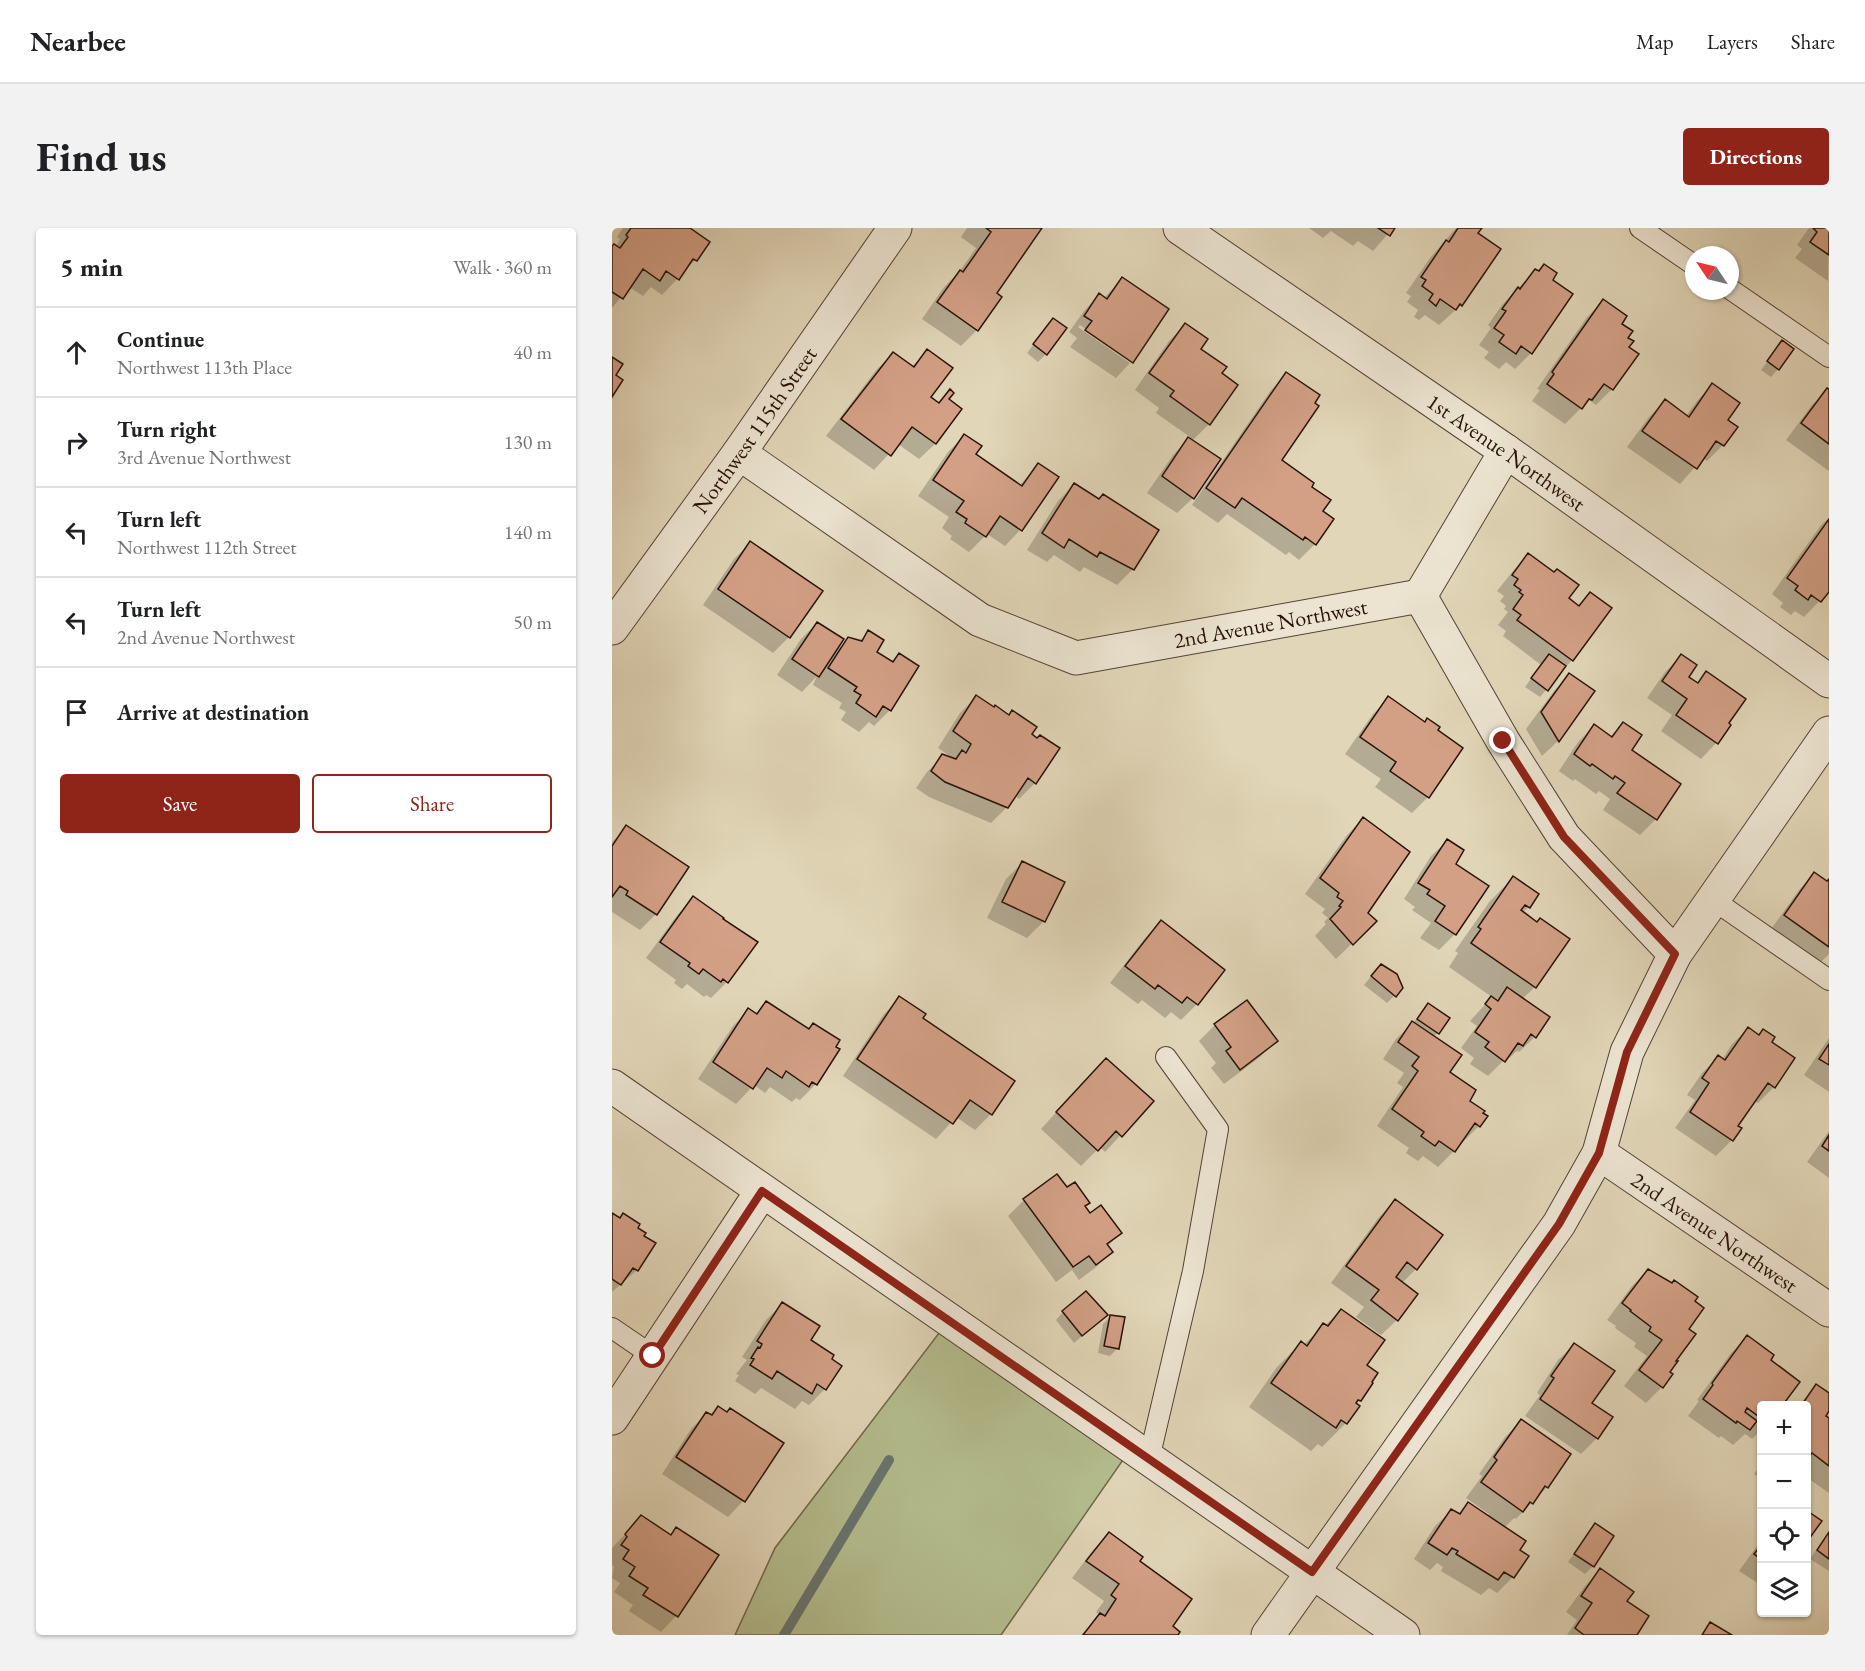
<!DOCTYPE html>
<html lang="en">
<head>
<meta charset="utf-8">
<style>
  body { margin:0; font-family:"EB Garamond",serif; background:#f2f2f2; color:#202124 }
  .controls { position:absolute; right:18px; bottom:18px; display:grid; overflow:hidden; border-radius:6px; box-shadow:0 2px 4px #0004 }
  .controls button { width:54px; height:54px; display:grid; place-items:center; padding:0; border:0; border-bottom:2px solid #e0e0e0; background:#fff; color:#202124; font:30px sans-serif }
  .compass { position:absolute; left:1073px; top:18px; width:54px; height:54px; border-radius:50%; background:#fff; box-shadow:0 2px 4px #0004; rotate:305deg }
  .stop { position:absolute; width:18px; height:18px; margin:-14px; border:4px solid #8f2418; border-radius:50%; background:#fff }
  .stop.end { background:#8f2418; border-color:#fff; box-shadow:0 2px 6px #0008 }
  .list { margin:0; padding:0; list-style:none }
  h2 { display:flex; justify-content:space-between; align-items:center; height:78px; margin:0; padding:0 24px; font-size:26px }
  h2 small { font-size:20px; font-weight:400; color:#757577 }
  .list li { display:grid; grid-template-columns:39px 1fr auto; gap:18px; align-items:center; box-sizing:border-box; height:90px; padding:0 24px; border-top:2px solid #e0e0e0 }
  .list b { display:block; font-size:22px; white-space:nowrap }
  .list p { margin:0; font-size:20px; white-space:nowrap; color:#757577 }
  .list em { font-size:20px; font-style:normal; color:#757577 }
  .actions { display:flex; gap:12px; padding:18px 24px }
  .actions a { flex:1; padding:14px 0; border:2px solid #8f2418; border-radius:6px; text-align:center; font-size:21px; color:#8f2418 }
  .actions .main { background:#8f2418; color:#fff }
  .icon { flex:none; width:33px; height:33px; fill:none; stroke:currentColor; stroke-width:2; stroke-linecap:round; stroke-linejoin:round }
  .map { position:relative; flex:none; width:1217px; height:1407px; overflow:hidden; border-radius:6px }
  header { display:flex; align-items:center; gap:36px; box-sizing:border-box; height:84px; padding:0 30px; background:#fff; border-bottom:2px solid #e0e0e0 }
  header strong { font-size:28px }
  nav { display:flex; gap:33px; margin-inline-start:auto; font-size:21px }
  .intro { display:flex; align-items:center; justify-content:space-between; box-sizing:border-box; height:144px; padding:0 36px }
  h1 { margin:0; font-size:42px }
  .button { padding:15px 27px; border-radius:6px; background:#8f2418; color:#fff; font-size:21px; font-weight:700 }
  main { display:flex; gap:36px; padding:0 36px }
  aside { flex:1; background:#fff; border-radius:6px; box-shadow:0 2px 4px #0004 }
  .map>svg:first-child { display:block }
  .green { fill:#b4bd8e; stroke:#6e674b; stroke-width:1.5 }
  .shadow { fill:#0003 }
  .lines { fill:none; stroke-linecap:round; stroke-linejoin:round }
  .stream { stroke:#69756f; stroke-width:10 }
  .building { fill:#d3a086; stroke:#281108; stroke-width:1.5 }
  .service-casing { stroke:#564234; stroke-width:22 }
  .minor-casing { stroke:#564234; stroke-width:35 }
  .tertiary-casing { stroke:#564234; stroke-width:35 }
  .service { stroke:#ece4d1; stroke-width:20 }
  .minor { stroke:#ece4d1; stroke-width:33 }
  .tertiary { stroke:#ece4d1; stroke-width:33 }
  .route { stroke:#8f2418; stroke-width:8 }
  .labels { text-anchor:middle; stroke-width:4.5; stroke-linejoin:round; paint-order:stroke }
  .street-label { font-size:22px; fill:#281108; stroke:#ece4d1 }
</style>
</head>
<body>
<header>
<strong>Nearbee</strong>
<nav><a>Map</a><a>Layers</a><a>Share</a></nav>
</header>
<div class="intro"><h1>Find us</h1><a class="button">Directions</a></div>
<main>
<aside>
<h2>5 min<small>Walk · 360 m</small></h2>
<ul class="list">
<li><svg class="icon" aria-label="ahead" viewBox="0 0 24 24"><path d="M12 20V5M6 11l6-6 6 6"/></svg><div><b>Continue</b><p>Northwest 113th Place</p></div><em>40 m</em></li>
<li><svg class="icon" aria-label="right" viewBox="0 0 24 24"><path d="M7 20v-9h11M14 6l5 5-5 5"/></svg><div><b>Turn right</b><p>3rd Avenue Northwest</p></div><em>130 m</em></li>
<li><svg class="icon" aria-label="left" viewBox="0 0 24 24"><path d="M17 20v-9H6M10 6l-5 5 5 5"/></svg><div><b>Turn left</b><p>Northwest 112th Street</p></div><em>140 m</em></li>
<li><svg class="icon" aria-label="left" viewBox="0 0 24 24"><path d="M17 20v-9H6M10 6l-5 5 5 5"/></svg><div><b>Turn left</b><p>2nd Avenue Northwest</p></div><em>50 m</em></li>
<li><svg class="icon" aria-label="arrive" viewBox="0 0 24 24"><path d="M6 21V4h12l-3 4 3 4H6"/></svg><div><b>Arrive at destination</b></div></li>
</ul>
<div class="actions"><a class="main">Save</a><a>Share</a></div>
</aside>
<div class="map">
<svg width="1217" height="1407" viewBox="0 0 1217 1407">
  <rect width="100%" height="100%" fill="#e1d6b8"/>
  <filter id="stains"><feTurbulence type="fractalNoise" baseFrequency=".00333" numOctaves="4"/><feColorMatrix values="0 0 0 0 .2 0 0 0 0 .09 0 0 0 0 .02 0 0 0 .5 -.17"/></filter>
  <radialGradient id="worn" r=".72"><stop offset=".6" stop-color="#630" stop-opacity="0"/><stop offset="1" stop-color="#630" stop-opacity=".3"/></radialGradient>
  <path class="green" d="M337,1092L520,1219L389,1407H123L163,1320Z"/>
  <path class="shadow" d="M11,0H75L83,32L50,67L39,59L31,68L17,59L0,80V20L4,19L8,11L5,9Z
    M355,0H428L383,66L388,69L365,102L349,118L310,91L332,59L347,44L364,20L349,9Z
    M697,0H781L761,23L746,13L741,18L719,3L711,10Z
    M844,0H868L864,6L849,77L827,97L813,87L807,92L802,89L806,82L795,74L799,68L794,65L818,30Z
    M1197,0H1217L1216,53L1183,30L1190,21L1185,17Z
    M932,38L939,52L919,125L903,141L894,134L887,141L872,130L877,124L867,117L879,100L876,97L890,77L923,43L925,44Z
    M510,51L555,81L519,135V131L468,97L466,99L518,135L504,150L458,119L465,110L457,104L472,83L487,67L492,70Z
    M991,73L1008,96L1014,110L1015,120L1025,126L1000,161L984,177L977,172L953,196L920,173L928,162L925,161L975,89Z
    M573,97L587,121L608,146L597,196L580,213L581,270L565,285L535,265L561,227L578,209L544,185L547,180L523,162L557,113Z
    M434,100V126L426,134L415,125Z
    M1170,114L1166,141L1159,149L1149,142Z
    M316,123L317,169L325,175L338,163L335,172L348,181L323,216L307,231L286,216L262,242L214,208L265,141L281,126L299,139Z
    M675,146L668,233L698,260L709,284L703,316L687,332L677,324L674,327L615,286L606,295L580,277L659,162Z
    M1100,157L1114,192L1111,217L1095,233L1091,230L1068,256L1015,219L1037,189L1053,173L1074,188L1085,173Z
    M1216,162L1217,163V243L1174,212L1200,177Z
    M352,208L362,227L407,258L426,237L408,302L393,318L375,306L357,324L338,311L340,308L330,300L337,289L306,268L336,224Z
    M462,257L545,303L521,341L505,357L472,339L468,344L442,327L435,334L415,322L446,273Z
    M1217,290V363L1192,389L1183,383L1179,387L1168,379L1171,375L1160,366L1209,297Z
    M138,315L177,409L161,425L91,377L122,331Z
    M916,327L955,371L965,378L978,366L960,432L928,469L913,459L929,437L891,408L894,403L886,397L896,384L892,381L894,378L888,373L892,368L885,363L901,343Z
    M205,395L224,423L237,410L247,413L257,404L263,424L279,434L287,427L278,482L262,498L257,494L247,504L229,492L234,484L227,480L230,475L201,457L205,448L190,464L165,447L189,411Z
    M1069,428L1075,449L1084,456L1094,445L1117,497L1104,515L1089,531L1049,503L1060,487L1035,470L1053,444Z
    M958,447L981,464L946,513L930,528L914,501L942,463Z
    M364,469L418,507L423,555L407,571L402,567L395,579L379,595L317,569L304,560L315,544L331,528L342,531L326,520L348,485Z
    M777,470L816,569L800,585L763,559L769,551L733,526L761,486Z
    M1011,496L1018,522L1067,556L1044,591L1028,607L991,582L998,571L987,563L984,566L963,551L961,553L947,543L966,514L982,498L998,509Z
    M751,591L754,685L763,693L724,731L703,708L714,696L712,694L716,690L710,685L713,681L693,666L735,607Z
    M15,599L75,639L44,686L28,702L0,684V614Z
    M835,613L842,636L874,658L843,706L827,722L808,710L819,695L800,682L803,679L792,671L819,628Z
    M410,635L450,655L431,694L415,710L375,690L394,651Z
    M1202,646L1214,654L1217,651V726L1206,737L1157,704L1187,662Z
    M901,650L917,679L910,685L925,695L923,759L910,771L923,809L907,824L905,823L894,833L892,832L876,848L858,836L862,830L849,820L865,798L858,793L880,769L837,739L846,725L843,723L878,673Z
    M82,670L115,754L99,770L94,767L92,769L75,756L70,761L62,755L64,752L34,730L66,686Z
    M549,694L611,742L585,776L569,792L559,784L553,790L530,772L526,776L498,755L533,710Z
    M761,746L783,767L775,775L752,757Z
    M288,770L309,791L379,886L363,902L344,889L324,911L231,848L272,786Z
    M154,775L204,856L188,872L184,870L180,874L158,859L153,865L142,857L124,876L86,851L121,798L137,782L143,786Z
    M816,777L826,805L821,809L836,845L856,873L874,889L867,898L851,914L849,913L842,923L826,939L811,928L806,933L794,925L797,920L765,898L791,859L785,855L792,845L771,831L784,811L801,795Z
    M603,797L664,813L648,829L612,856L599,840L604,835L587,813Z
    M1136,801L1146,808L1151,803L1162,859L1146,875L1142,873L1124,898L1128,901L1120,912L1104,928L1063,900L1083,872L1075,867L1090,845L1106,829L1110,832L1120,816Z
    M1217,810V864L1192,847Z
    M478,847L540,873L493,924L488,919L469,938L429,901Z
    M1217,903V950L1195,934Z
    M445,948L478,987L508,1005L495,1019L499,1024L483,1040L467,1052L460,1042L444,1054L396,988L412,972Z
    M783,973L804,1041L790,1055L785,1092L769,1107L744,1089L752,1079L719,1055L767,989Z
    M0,987L24,1000L25,1042L0,1064Z
    M1036,1042L1062,1133L1050,1159L1034,1175L1012,1158L1035,1128L1022,1119L1024,1115L1003,1100L1004,1098L995,1092L1020,1058Z
    M170,1076L197,1113L213,1161L197,1177L190,1173L183,1181L149,1160L143,1166L123,1153L127,1147L124,1146L135,1132L130,1129L154,1092Z
    M729,1083L759,1156L743,1177L734,1195L710,1219L706,1216L699,1223L637,1179L665,1139L689,1115L691,1117Z
    M451,1084L494,1087L462,1115L444,1092Z
    M499,1088L506,1120L498,1128L486,1125L491,1096Z
    M1135,1109L1150,1178V1201L1140,1211L1133,1206L1121,1217L1109,1208L1107,1210L1076,1188L1087,1173L1085,1172L1119,1125Z
    M962,1117L978,1176L985,1210L969,1226L913,1188L928,1167L925,1165L946,1132Z
    M1204,1158L1212,1188L1217,1192V1265L1194,1249V1178H1186Z
    M107,1180L170,1216L131,1273L116,1289L50,1246L79,1201L95,1185L99,1188Z
    M909,1193L935,1259L904,1291L902,1290L892,1300L906,1323L901,1349L885,1365L877,1360L869,1367L829,1343L831,1339L825,1335L818,1342L802,1331L823,1298L839,1283L845,1287L856,1276L875,1289L877,1286L854,1270L870,1248L867,1246L893,1209Z
    M1150,1235V1251L1142,1246Z
    M29,1289L57,1308L64,1301L104,1327L64,1388L49,1404L17,1383L21,1377L2,1364L8,1355L0,1350L2,1339L0,1337V1320Z
    M983,1297L1000,1309L981,1338L973,1346L956,1334Z
    M1217,1303V1343L1198,1331Z
    M497,1306L526,1334L564,1407H469L488,1387L484,1384L492,1373L460,1350L481,1322Z
    M1150,1311V1358L1127,1343Z
    M988,1342L1013,1374L1023,1407H955L965,1392L954,1384L973,1358Z"/>
  <g class="lines">
    <path class="stream" d="M172,1407L277,1232"/>
  </g>
  <path class="building" d="M19,0H78L98,14L85,33L81,31L67,52L54,43L48,53L31,41L11,71L0,64V18L2,16L8,20L16,9L14,7Z
    M374,0H430L385,65L390,69L366,103L325,74L348,42L351,44L379,4Z
    M766,0H783L778,8Z
    M846,0H870L866,5L889,21L850,78L848,76L844,82L828,71L824,78L817,72L821,66L810,58L814,52L809,49L834,12L837,14Z
    M1201,0H1217V27L1198,14L1205,4Z
    M932,36L945,45L941,52L961,66L920,126L909,118L904,126L887,114L892,107L882,100L894,83L890,81L906,59L908,61L923,41L927,43Z
    M510,49L557,81L521,135L473,102L480,93L472,88L487,65L495,71Z
    M991,71L1015,88L1010,96L1021,103L1016,110L1022,113L1017,119L1027,126L1001,162L992,156L980,172L977,171L970,181L935,156L942,146L940,144Z
    M441,90L455,100L435,127L421,116Z
    M573,95L596,111L589,121L615,139L610,145L626,157L598,197L558,168L562,163L537,145Z
    M1170,112L1182,121L1167,142L1155,133Z
    M315,121L341,140L319,169L327,175L338,161L342,165L337,171L350,181L324,216L300,199L279,228L229,191L281,124L302,139Z
    M0,129L11,136L4,147L11,152L0,169Z
    M674,144L708,167L703,175L707,178L670,232L702,255L700,259L719,272L711,283L722,291L704,317L693,309L691,312L630,270L623,280L594,260Z
    M1100,155L1128,175L1116,192L1126,199L1112,218L1104,213L1085,241L1030,203L1053,171L1077,189Z
    M1215,160L1217,161V216L1189,195Z
    M352,206L370,218L364,226L410,258L426,235L447,249L410,303L388,288L374,309L353,295L355,291L344,284L352,273L321,252Z
    M576,209L609,231L582,271L550,248Z
    M462,255L487,271L491,266L547,302L522,342L488,324L485,329L457,311L452,320L430,305Z
    M1217,291V364L1209,374L1199,367L1196,372L1183,362L1186,358L1175,350Z
    M138,313L211,363L178,410L106,361Z
    M916,325L942,344L945,341L967,357L957,370L967,378L978,364L1000,380L961,433L905,392L909,387L901,381L911,367L907,364L909,362L902,357L906,351L900,347Z
    M205,394L232,411L207,449L180,431Z
    M256,402L272,412L265,424L281,434L287,425L307,438L279,483L271,478L264,489L244,475L249,467L242,463L245,459L216,440L236,409L250,413Z
    M937,426L954,438L936,463L919,450Z
    M1069,426L1085,437L1077,449L1086,455L1094,443L1134,471L1117,495L1119,497L1106,516L1064,487L1075,471L1050,453Z
    M957,445L983,463L947,514L929,484Z
    M364,467L382,479L383,477L397,487L400,482L425,499L420,506L425,510L428,507L448,520L424,556L416,550L396,580L333,554L319,543L330,526L344,531L350,522L354,525L359,516L341,503Z
    M776,468L813,494L815,490L828,499L826,502L851,520L817,570L778,543L784,534L748,509Z
    M1011,494L1030,507L1020,522L1069,556L1045,592L1005,565L1013,555L1003,548L1001,551L980,536L978,538L962,526L982,496L1000,509Z
    M751,589L798,624L756,685L765,693L741,717L718,691L729,679L727,678L731,673L725,669L727,665L708,650Z
    M14,597L77,639L45,687L14,667L16,663L8,658L0,669V618Z
    M835,611L852,622L844,636L877,658L844,707L823,693L833,678L815,666L818,662L806,655Z
    M410,633L453,654L433,694L390,674Z
    M1202,644L1215,653L1217,651V719L1172,687Z
    M901,648L927,666L918,680L913,677L909,682L925,694L928,690L958,711L924,760L859,715L869,701L866,699Z
    M81,668L112,690L111,691L146,714L116,755L111,751L109,754L91,741L87,746L76,738L78,735L48,714Z
    M549,692L613,742L586,777L575,769L570,775L546,757L543,761L513,738Z
    M769,736L785,746L791,760L784,769L759,748Z
    M895,759L938,789L924,810L919,806L911,818L906,815L893,834L873,819L877,814L863,804L879,781L873,776L879,768L886,773Z
    M287,768L314,786L311,790L403,853L380,887L358,872L341,896L245,831Z
    M635,772L666,813L628,842L614,823L619,819L602,796Z
    M154,773L197,801L201,795L228,812L224,819L228,821L205,857L200,854L197,859L174,843L170,850L155,840L141,861L101,834L136,780L145,786Z
    M816,775L838,790L827,806L805,791Z
    M800,793L850,827L838,844L864,862L858,873L873,883L871,885L876,888L868,899L863,895L843,924L827,913L823,918L809,908L812,904L780,881L806,843L800,838L807,829L786,814Z
    M1136,799L1147,807L1151,801L1163,809L1160,814L1183,830L1163,860L1156,855L1126,898L1130,900L1121,913L1078,884L1097,855L1090,850L1106,827L1113,832Z
    M1217,816V837L1207,831Z
    M494,830L542,873L510,909L504,903L486,923L444,884Z
    M1217,907V923L1210,918Z
    M445,946L455,959L463,954L478,975L473,978L478,985L489,977L510,1005L495,1016L501,1024L484,1037L477,1028L461,1039L411,971Z
    M783,971L831,1007L805,1042L795,1034L784,1049L806,1066L786,1093L759,1072L767,1062L734,1038Z
    M0,985L8,990L11,985L28,996L26,1000L34,1005L32,1008L44,1015L26,1043L21,1040L9,1057L0,1051Z
    M1036,1041L1060,1055L1062,1052L1086,1069L1083,1073L1092,1080L1077,1101L1084,1106L1064,1133H1066L1058,1144L1061,1146L1051,1160L1027,1142L1050,1112L1037,1103L1039,1099L1018,1083L1019,1082L1010,1075Z
    M474,1063L496,1087L470,1108L450,1083Z
    M170,1074L208,1098L199,1112L222,1127L220,1131L230,1138L214,1162L205,1156L200,1166L165,1143L160,1151L138,1137L142,1131L139,1130L146,1119L148,1120L150,1116L145,1113Z
    M729,1081L773,1112L755,1137L766,1145L760,1154L761,1155L749,1173L746,1172L744,1175L748,1178L735,1196L729,1192L724,1200L659,1155L689,1113L695,1118L711,1095L716,1098Z
    M498,1087L513,1089L507,1121L492,1118Z
    M1135,1107L1162,1127L1159,1132L1188,1154L1170,1178H1150V1191L1135,1180L1133,1184L1145,1193L1138,1202L1125,1193L1124,1195L1091,1171L1101,1157L1100,1155Z
    M962,1115L1003,1143L980,1175L1001,1189L986,1211L928,1171L942,1150L939,1148Z
    M1204,1156L1217,1165V1183L1214,1188L1217,1190V1238L1200,1225L1194,1232V1178H1189Z
    M106,1178L115,1184L118,1180L172,1215L133,1274L64,1229L94,1184L100,1187Z
    M909,1191L959,1226L936,1260L933,1258L921,1276L918,1274L911,1284L869,1254L885,1232L882,1229Z
    M856,1274L914,1313L908,1322L917,1328L902,1350L892,1344L886,1352L844,1326L846,1323L840,1320L835,1327L816,1315L839,1281L848,1286Z
    M1194,1282L1210,1293L1194,1315Z
    M29,1287L59,1307L64,1299L107,1327L66,1389L31,1367L36,1360L17,1348L23,1339L11,1331L17,1322L9,1317L15,1309L13,1306Z
    M983,1295L1002,1308L982,1339L962,1326Z
    M497,1304L531,1329L528,1333L580,1371L561,1398L568,1404L566,1407H471L488,1385L493,1388L504,1371L499,1367L507,1356L474,1333Z
    M1217,1304V1331L1205,1322Z
    M1150,1316V1332L1142,1326Z
    M988,1340L1022,1364L1015,1373L1037,1388L1025,1407H972L963,1400L980,1375L969,1368Z
    M1098,1394L1120,1407H1090Z"/>
  <g class="lines">
    <g class="service-casing">
      <path id="service" d="M1028,0L1082,37
        M1118,61L1217,129
        M1100,671L1217,752
        M0,1100L41,1128
        M537,1231L581,1043L606,901L554,829"/>
    </g>
    <g class="minor-casing">
      <g id="minor">
        <path id="s1" d="M568,0L894,223L1217,453"/>
        <path id="s2" d="M127,225L368,392L464,430L808,368"/>
        <path d="M808,368L891,513L952,609L1063,726"/>
        <path d="M808,368L894,223"/>
        <path id="s3" d="M0,400L127,225L283,0"/>
        <path id="s4" d="M987,925L1217,1082"/>
        <path d="M0,1190L150,963"/>
        <path d="M656,1407L947,996L987,925L1015,824L1063,726L1217,505"/>
      </g>
    </g>
    <g class="tertiary-casing">
      <path id="tertiary" d="M0,858L791,1407"/>
    </g>
    <use href="#service" class="service"/>
    <use href="#minor" class="minor"/>
    <use href="#tertiary" class="tertiary"/>
  </g>
  <g class="lines">
    <path class="route" d="M41,1128L150,963L700,1344L947,996L987,925L1015,824L1063,726L952,609L891,513"/>
  </g>
  <g class="labels">
    <g class="street-label">
      <text dy="8" stroke="none"><textPath href="#s3" startOffset="244">Northwest 115th Street</textPath></text>
      <text dy="8" stroke="none"><textPath href="#s1" startOffset="396">1st Avenue Northwest</textPath></text>
      <text dy="8" stroke="none"><textPath href="#s2" startOffset="594">2nd Avenue Northwest</textPath></text>
      <text dy="8" stroke="none"><textPath href="#s4" startOffset="140">2nd Avenue Northwest</textPath></text>
    </g>
  </g>
  <rect width="100%" height="100%" filter="url(#stains)"/>
  <rect width="100%" height="100%" fill="url(#worn)"/>
</svg>
<div class="controls">
<button>+</button>
<button>−</button>
<button><svg class="icon" aria-label="locate" viewBox="0 0 24 24"><circle cx="12" cy="12" r="6"/><path d="M12 2v4M12 18v4M2 12h4M18 12h4"/></svg></button>
<button><svg class="icon" aria-label="layers" viewBox="0 0 24 24"><path d="M12 4l9 5-9 5-9-5zM3 14l9 5 9-5"/></svg></button>
</div>
<svg class="compass" viewBox="-18 -18 36 36"><path d="M0-13l5 13h-10z" fill="#e53935"/><path d="M0 13l5-13h-10z" fill="#757577"/></svg>
<div class="stop" style="left:41px;top:1128px"></div>
<div class="stop end" style="left:891px;top:513px"></div>
</div>
</main>
</body>
</html>
